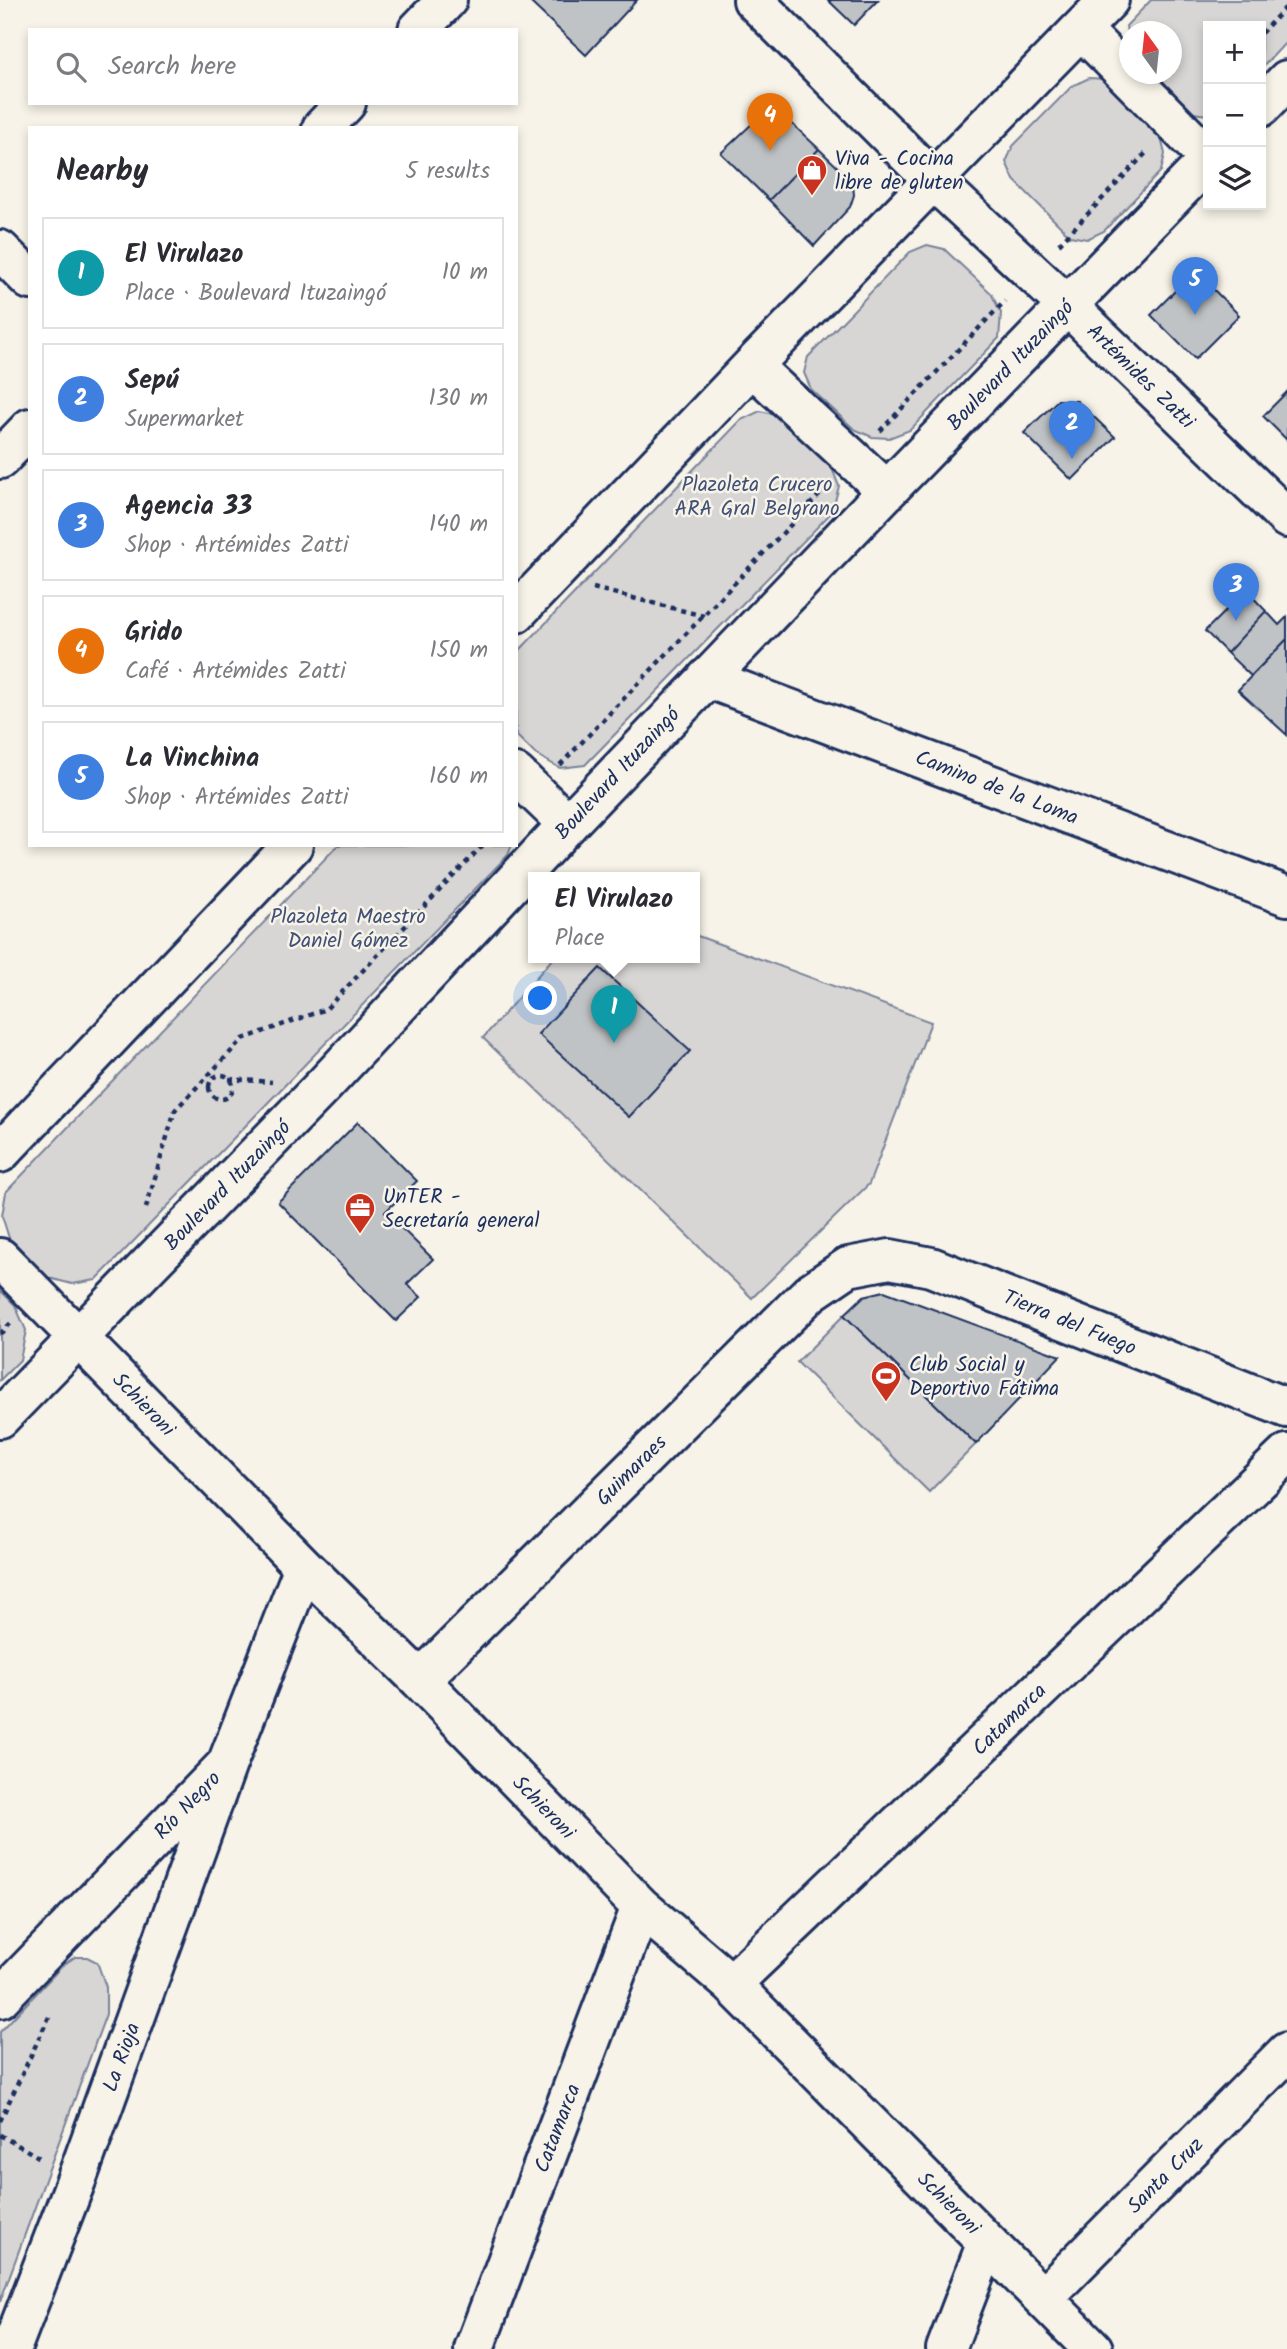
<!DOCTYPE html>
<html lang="en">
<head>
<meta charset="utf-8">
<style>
  body { margin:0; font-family:Kalam,sans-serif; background:#f7f7f7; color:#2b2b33 }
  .controls { position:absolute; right:21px; top:21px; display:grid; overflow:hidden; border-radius:0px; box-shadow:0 4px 10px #0003 }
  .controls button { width:63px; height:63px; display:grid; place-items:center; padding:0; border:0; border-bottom:2px solid #e1e1e2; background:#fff; color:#2b2b33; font:35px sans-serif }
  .compass { position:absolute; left:1119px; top:21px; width:63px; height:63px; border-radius:50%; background:#fff; box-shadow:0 4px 10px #0003; rotate:345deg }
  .you { position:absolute; left:541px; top:999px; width:24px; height:24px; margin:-18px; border:5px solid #fff; border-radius:50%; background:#1a73e8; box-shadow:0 0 0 10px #1a73e833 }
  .badge { display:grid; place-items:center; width:46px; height:46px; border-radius:50%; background:#c8321e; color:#fff; font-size:23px; font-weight:700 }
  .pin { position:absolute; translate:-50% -58px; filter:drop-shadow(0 2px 4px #0008) }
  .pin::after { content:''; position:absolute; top:37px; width:24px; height:21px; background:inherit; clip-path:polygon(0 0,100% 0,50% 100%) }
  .popup { position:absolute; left:528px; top:872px; width:172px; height:91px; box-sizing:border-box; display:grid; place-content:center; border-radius:0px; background:#fff; filter:drop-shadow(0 2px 5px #0005); font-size:23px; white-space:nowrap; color:#7c7c81 }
  .popup b { font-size:26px; color:#2b2b33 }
  .popup::after { content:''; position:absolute; left:50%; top:100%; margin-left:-14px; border:14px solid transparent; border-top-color:#fff }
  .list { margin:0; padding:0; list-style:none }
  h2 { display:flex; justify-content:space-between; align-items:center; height:91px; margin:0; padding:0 28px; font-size:30px }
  h2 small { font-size:23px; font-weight:400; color:#7c7c81 }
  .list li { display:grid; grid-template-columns:46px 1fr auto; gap:21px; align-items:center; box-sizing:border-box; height:112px; margin:0 14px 14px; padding:0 14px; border:2px solid #e1e1e2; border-radius:0px }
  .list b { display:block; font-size:26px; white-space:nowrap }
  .list p { margin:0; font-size:23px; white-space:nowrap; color:#7c7c81 }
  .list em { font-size:23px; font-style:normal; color:#7c7c81 }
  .icon { flex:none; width:38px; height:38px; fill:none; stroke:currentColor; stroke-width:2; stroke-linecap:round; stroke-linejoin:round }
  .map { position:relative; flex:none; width:1287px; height:2349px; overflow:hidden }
  .search { position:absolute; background:#fff; box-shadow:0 4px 10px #0003; left:28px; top:28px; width:490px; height:77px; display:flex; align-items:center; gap:18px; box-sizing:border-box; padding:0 24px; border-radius:0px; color:#7c7c81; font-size:26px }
  .panel { position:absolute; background:#fff; box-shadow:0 4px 10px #0003; left:28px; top:126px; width:490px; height:721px; border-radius:0px }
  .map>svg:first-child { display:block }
  .green { fill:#d7d6d4; stroke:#798299; stroke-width:2 }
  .building { fill:#c0c3c5; stroke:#1b2f5e; stroke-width:2 }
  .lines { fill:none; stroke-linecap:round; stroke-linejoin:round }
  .street-casing { stroke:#1b2f5e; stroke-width:44 }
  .secondary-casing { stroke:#1b2f5e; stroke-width:44 }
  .path { stroke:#1b2f5e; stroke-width:4.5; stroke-dasharray:5 5; stroke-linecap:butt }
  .street { stroke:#f7f3e8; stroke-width:38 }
  .secondary { stroke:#f7f3e8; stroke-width:38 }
  .labels { text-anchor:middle; stroke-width:5; stroke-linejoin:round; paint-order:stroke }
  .poi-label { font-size:21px; fill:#1b2f5e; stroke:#f7f3e8; text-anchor:start }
  .street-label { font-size:21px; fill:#1b2f5e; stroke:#f7f3e8 }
  .park-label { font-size:21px; fill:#415076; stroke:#f7f3e8 }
</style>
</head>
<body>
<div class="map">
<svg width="1287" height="2349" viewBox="0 0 1287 2349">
  <rect width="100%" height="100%" fill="#f7f3e8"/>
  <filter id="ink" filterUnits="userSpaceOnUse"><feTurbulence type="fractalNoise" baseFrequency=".0143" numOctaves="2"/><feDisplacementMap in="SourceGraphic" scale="14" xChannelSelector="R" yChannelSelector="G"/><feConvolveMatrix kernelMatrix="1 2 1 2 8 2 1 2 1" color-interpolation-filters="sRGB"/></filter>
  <g filter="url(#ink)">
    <path class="green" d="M1151,0H1287V41L1261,69V26H1208V115L1193,113L1156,74H1172V32H1130L1129,46L1126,26Z
      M1089,78L1105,79L1153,125L1161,138L1165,154L1161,171L1104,231L1087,239L1070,236L1014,180L1006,162L1013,146L1072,86Z
      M927,245L944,249L991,293L1001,313L999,338L910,430L889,438L872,437L854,429L811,389L804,373L808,357L910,252Z
      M760,411L782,416L829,461L839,486L832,512L585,765L560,768L535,754L516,735V654L741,420Z
      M338,845H512L508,855L96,1280L72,1284L49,1278L9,1238L2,1216L6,1192Z
      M695,935L931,1022L869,1184L752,1298L483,1038L554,957H694Z
      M0,1290L15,1305L26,1330L20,1360L0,1380Z
      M844,1315L976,1444L929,1492L797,1362Z
      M75,1957H87L97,1962L106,1987V2014L0,2302V2032L63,1965Z"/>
    <path class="building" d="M531,0H637L586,55L530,2Z
      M828,0H878L854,25Z
      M772,105L819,149L769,200L721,153Z
      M819,149L849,178L853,185L854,195L850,207L814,246L769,200Z
      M1195,271L1239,315L1195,359L1151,315Z
      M1287,392V440L1263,416Z
      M1058,400L1077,401L1115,437L1072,480L1024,433Z
      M1246,590L1266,611L1227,653L1205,631Z
      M1266,611L1279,625L1287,617V639L1251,676L1227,653Z
      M1287,639V735L1238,690Z
      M600,968L690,1051L629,1117L538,1034Z
      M358,1122L417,1181L385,1212L433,1259L407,1284L421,1297L396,1321L278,1202Z
      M884,1291L1060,1356L976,1444L844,1315L864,1296Z"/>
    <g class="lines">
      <g class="street-casing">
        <path id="street" d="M418,30L447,0
          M322,128L346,103
          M0,250L30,280
          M0,459L30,428
          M707,678L1287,896
          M516,774L568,824
          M0,1258L304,1567L420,1680L641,1907L731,1984L1093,2349
          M420,1680L811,1292L848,1267L890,1259L931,1267L1287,1408
          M731,1984L1287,1454
          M0,1998L227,1764L304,1567
          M1043,2298L1287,2052
          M11,2349L77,2178L227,1764
          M474,2349L641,1907
          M946,2349L987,2242"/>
      </g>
      <g class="secondary-casing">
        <path id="secondary" d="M753,0L934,181L1068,306L1287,518
          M1081,29L1208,157
          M1261,107L1287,80
          M752,366L887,491
          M516,613L752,366L1109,0
          M0,1153L293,845
          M0,1418L326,1083L568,824L887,491L1208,161"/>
      </g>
      <path class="path" d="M1261,33L1287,6
        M1059,244L1147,152
        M880,431L1005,301
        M593,588L704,616
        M560,765L826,488
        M209 1087a12 12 0 1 1 24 0a12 12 0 1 1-24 0Z
        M229,1079L272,1082
        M146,1208L175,1110L243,1039L326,1009L483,845
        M0,1334L11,1323
        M0,2121L49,2017
        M0,2135L42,2159"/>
      <use href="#street" class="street"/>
      <use href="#secondary" class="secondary"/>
    </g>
  </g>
  <defs>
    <g id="shop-pin" transform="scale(1.575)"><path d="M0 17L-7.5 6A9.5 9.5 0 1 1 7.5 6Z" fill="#c8321e" stroke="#f7f3e8"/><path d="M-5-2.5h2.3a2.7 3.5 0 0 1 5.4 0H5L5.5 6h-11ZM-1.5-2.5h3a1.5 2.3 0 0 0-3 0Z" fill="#fff"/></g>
    <g id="office-pin" transform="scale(1.575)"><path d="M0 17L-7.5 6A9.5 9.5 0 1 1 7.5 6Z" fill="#c8321e" stroke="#f7f3e8"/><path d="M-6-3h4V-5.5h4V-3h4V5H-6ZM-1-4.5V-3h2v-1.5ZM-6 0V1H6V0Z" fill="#fff"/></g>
    <g id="stadium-pin" transform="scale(1.575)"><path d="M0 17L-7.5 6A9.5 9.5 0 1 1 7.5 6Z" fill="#c8321e" stroke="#f7f3e8"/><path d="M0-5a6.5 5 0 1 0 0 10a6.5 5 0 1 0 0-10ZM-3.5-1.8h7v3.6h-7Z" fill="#fff"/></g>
  </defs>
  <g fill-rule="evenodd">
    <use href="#shop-pin" x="812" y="170"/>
    <use href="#office-pin" x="360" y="1208"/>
    <use href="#stadium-pin" x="886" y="1376"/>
  </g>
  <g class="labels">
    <g class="poi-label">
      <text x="835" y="165">Viva - Cocina<tspan x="835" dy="24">libre de gluten</tspan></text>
      <text x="383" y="1203">UnTER -<tspan x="383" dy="24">Secretaría general</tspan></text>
      <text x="909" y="1371">Club Social y<tspan x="909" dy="24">Deportivo Fátima</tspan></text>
    </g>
    <g class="street-label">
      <text transform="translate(1010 365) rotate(-46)" y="7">Boulevard Ituzaingó</text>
      <text transform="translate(1141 376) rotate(44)" y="7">Artémides Zatti</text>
      <text transform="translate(617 773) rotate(-47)" y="7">Boulevard Ituzaingó</text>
      <text transform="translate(997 787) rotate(21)" y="7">Camino de la Loma</text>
      <text transform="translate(227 1185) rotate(-46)" y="7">Boulevard Ituzaingó</text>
      <text transform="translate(1070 1322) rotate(22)" y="7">Tierra del Fuego</text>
      <text transform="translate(144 1404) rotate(46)" y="7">Schieroni</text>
      <text transform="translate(631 1470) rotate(-45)" y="7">Guimaraes</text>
      <text transform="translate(1009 1719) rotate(-44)" y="7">Catamarca</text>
      <text transform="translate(187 1805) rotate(-46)" y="7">Río Negro</text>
      <text transform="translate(544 1807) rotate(46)" y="7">Schieroni</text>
      <text transform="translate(121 2057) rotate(-70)" y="7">La Rioja</text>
      <text transform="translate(557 2128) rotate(-69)" y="7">Catamarca</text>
      <text transform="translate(1165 2175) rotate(-45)" y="7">Santa Cruz</text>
      <text transform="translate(949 2203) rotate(45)" y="7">Schieroni</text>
    </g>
    <g class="park-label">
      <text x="757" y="491">Plazoleta Crucero<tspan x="757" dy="24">ARA Gral Belgrano</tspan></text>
      <text x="348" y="923">Plazoleta Maestro<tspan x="348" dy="24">Daniel Gómez</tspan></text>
    </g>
  </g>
</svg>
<div class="controls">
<button>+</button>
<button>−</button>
<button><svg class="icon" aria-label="layers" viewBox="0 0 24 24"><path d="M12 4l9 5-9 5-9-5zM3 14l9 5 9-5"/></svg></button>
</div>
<svg class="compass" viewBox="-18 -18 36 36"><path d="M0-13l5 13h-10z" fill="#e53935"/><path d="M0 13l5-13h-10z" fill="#7c7c81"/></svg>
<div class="you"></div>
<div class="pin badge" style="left:614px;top:1043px;background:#0f9aa8">1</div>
<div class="popup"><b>El Virulazo</b>Place</div>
<div class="pin badge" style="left:1072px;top:459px;background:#3f7fe0">2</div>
<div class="pin badge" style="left:1236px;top:621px;background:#3f7fe0">3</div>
<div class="pin badge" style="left:770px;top:151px;background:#e8710a">4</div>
<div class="pin badge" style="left:1195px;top:315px;background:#3f7fe0">5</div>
<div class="search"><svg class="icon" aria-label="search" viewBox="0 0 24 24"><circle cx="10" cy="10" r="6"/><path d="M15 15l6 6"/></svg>Search here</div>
<section class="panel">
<h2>Nearby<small>5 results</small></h2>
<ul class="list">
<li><span class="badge" style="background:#0f9aa8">1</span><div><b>El Virulazo</b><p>Place · Boulevard Ituzaingó</p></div><em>10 m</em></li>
<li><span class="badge" style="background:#3f7fe0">2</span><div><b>Sepú</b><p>Supermarket</p></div><em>130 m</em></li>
<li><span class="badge" style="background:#3f7fe0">3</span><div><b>Agencia 33</b><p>Shop · Artémides Zatti</p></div><em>140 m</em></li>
<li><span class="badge" style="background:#e8710a">4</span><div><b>Grido</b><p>Café · Artémides Zatti</p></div><em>150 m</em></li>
<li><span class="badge" style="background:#3f7fe0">5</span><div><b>La Vinchina</b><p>Shop · Artémides Zatti</p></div><em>160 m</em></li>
</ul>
</section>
</div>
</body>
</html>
